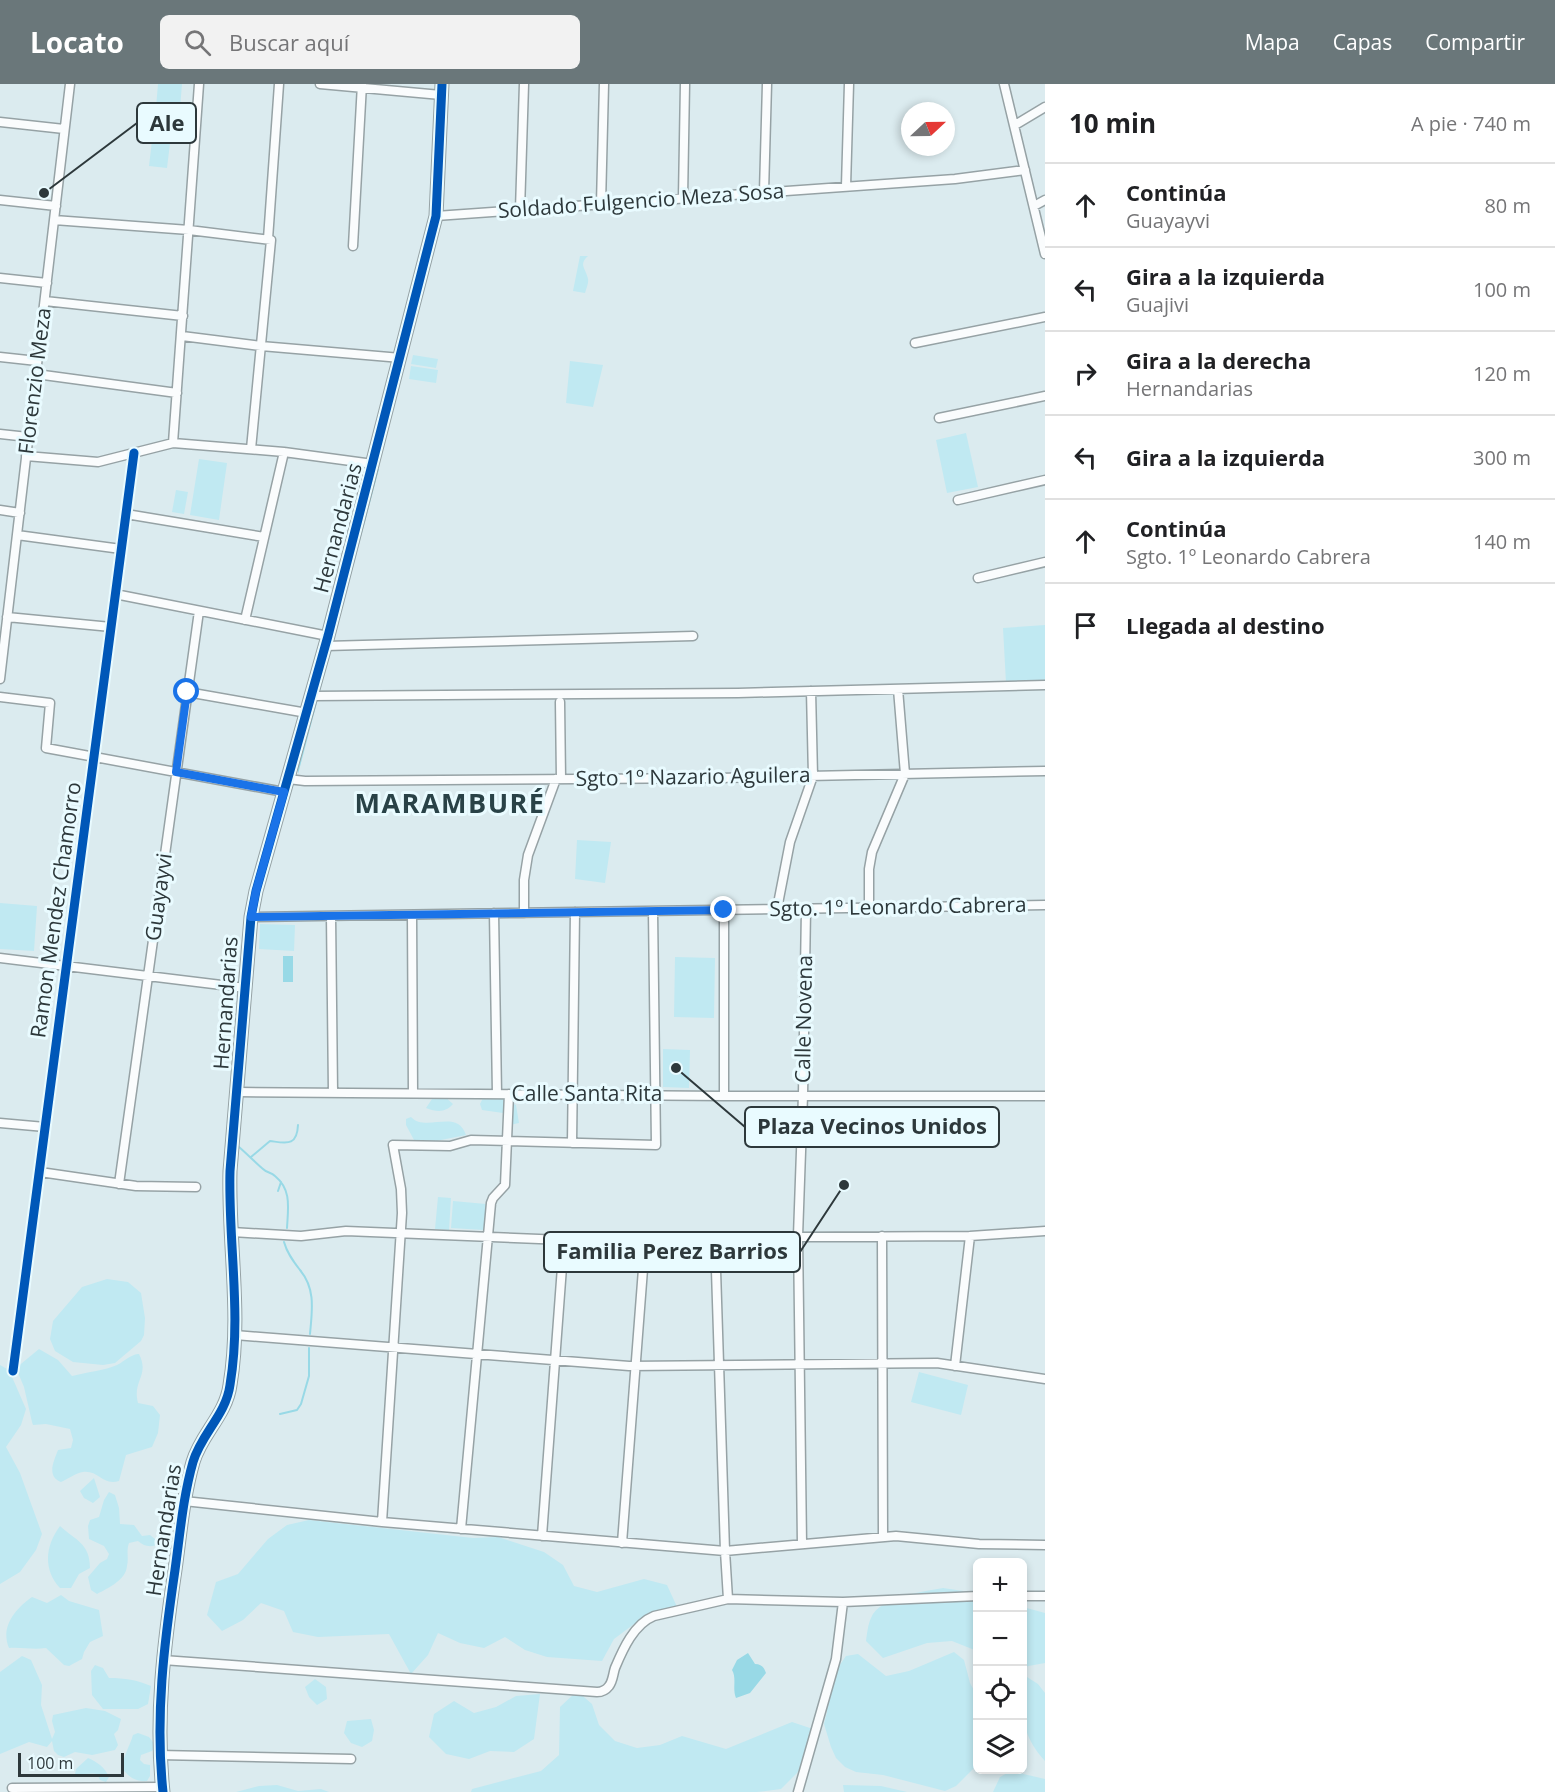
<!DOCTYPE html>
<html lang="es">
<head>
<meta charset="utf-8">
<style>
  body { margin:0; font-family:"Open Sans",sans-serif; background:#f2f2f2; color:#202124 }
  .controls { position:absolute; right:18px; bottom:18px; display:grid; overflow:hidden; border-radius:9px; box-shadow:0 3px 9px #0003 }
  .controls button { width:54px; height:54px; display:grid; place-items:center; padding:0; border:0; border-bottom:2px solid #e0e0e0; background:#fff; color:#202124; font:30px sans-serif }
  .compass { position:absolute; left:901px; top:18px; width:54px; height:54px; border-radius:50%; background:#fff; box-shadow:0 3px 9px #0003; rotate:68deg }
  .scale { position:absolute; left:18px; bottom:15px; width:106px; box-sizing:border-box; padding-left:6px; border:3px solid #2d383b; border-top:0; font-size:16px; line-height:21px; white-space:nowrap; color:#2d383b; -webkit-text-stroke:4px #e9fbff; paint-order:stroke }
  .stop { position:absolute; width:18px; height:18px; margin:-14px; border:4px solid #1a73e8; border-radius:50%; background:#fff }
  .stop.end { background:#1a73e8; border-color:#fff; box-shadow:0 2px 6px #0008 }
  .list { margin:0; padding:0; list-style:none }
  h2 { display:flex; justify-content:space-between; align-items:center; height:78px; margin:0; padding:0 24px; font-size:26px }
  h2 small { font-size:20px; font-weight:400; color:#757577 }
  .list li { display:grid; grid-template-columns:39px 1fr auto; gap:18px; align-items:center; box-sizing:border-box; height:84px; padding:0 24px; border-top:2px solid #e0e0e0 }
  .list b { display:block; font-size:22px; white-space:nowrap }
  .list p { margin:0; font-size:20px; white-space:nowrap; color:#757577 }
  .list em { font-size:20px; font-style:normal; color:#757577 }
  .icon { flex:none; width:33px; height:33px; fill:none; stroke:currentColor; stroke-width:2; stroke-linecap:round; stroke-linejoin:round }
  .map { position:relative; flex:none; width:1045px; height:1708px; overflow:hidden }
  header { display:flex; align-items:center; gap:36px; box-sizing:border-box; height:84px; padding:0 30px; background:#6a777a; color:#fff }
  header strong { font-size:28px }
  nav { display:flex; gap:33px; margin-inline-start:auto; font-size:21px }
  .search { width:420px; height:54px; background:#f2f2f2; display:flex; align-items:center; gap:15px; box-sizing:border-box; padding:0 21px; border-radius:9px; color:#757577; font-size:22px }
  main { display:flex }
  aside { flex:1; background:#fff }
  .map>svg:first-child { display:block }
  .green { fill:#c0e9f2 }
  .water { fill:#98d9e6 }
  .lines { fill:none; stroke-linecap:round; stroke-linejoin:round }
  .stream { stroke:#98d9e6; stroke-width:2 }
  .street-casing { stroke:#96a2a5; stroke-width:11 }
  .secondary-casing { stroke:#96a2a5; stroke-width:15 }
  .street { stroke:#fafcfd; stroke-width:8 }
  .secondary { stroke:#fafcfd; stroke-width:12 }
  .cycleway-casing { stroke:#e9fbff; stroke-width:13 }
  .cycleway { stroke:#0057b8; stroke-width:9 }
  .route { stroke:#1a73e8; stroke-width:8 }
  .labels { text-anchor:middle; stroke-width:6; stroke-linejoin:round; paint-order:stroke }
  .street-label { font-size:21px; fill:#2d383b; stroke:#e9fbff }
  .district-label { font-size:27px; font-weight:bold; letter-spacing:1.5px; fill:#294247; stroke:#e9fbff }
  .leader { fill:none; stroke:#2d383b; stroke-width:2 }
  .callout-dot { fill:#2d383b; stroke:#e9fbff; stroke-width:2 }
  .callout { fill:#e9fbff; stroke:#2d383b; stroke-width:2 }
  .callout-label { font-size:22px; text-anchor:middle; font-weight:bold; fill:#2d383b }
</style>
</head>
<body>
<header>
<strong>Locato</strong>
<div class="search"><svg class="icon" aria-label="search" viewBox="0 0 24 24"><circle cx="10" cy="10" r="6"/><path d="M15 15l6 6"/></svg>Buscar aquí</div>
<nav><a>Mapa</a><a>Capas</a><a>Compartir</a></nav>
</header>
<main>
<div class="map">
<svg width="1045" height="1708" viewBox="0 0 1045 1708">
  <rect width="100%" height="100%" fill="#dbebef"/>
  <path class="green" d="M158,0H182L179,37L155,35Z
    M153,48L171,51L167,84L149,82Z
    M580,172H588C578,181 586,184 588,195C589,199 586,205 585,209L573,207Z
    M413,271L438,275L436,284L411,280Z
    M570,277L603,281L593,323L566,319Z
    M411,282L438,286L436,299L409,295Z
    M966,349L978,403L947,409L936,356Z
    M199,375L227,379L219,436L190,431Z
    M176,406L188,408L184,430L172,428Z
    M1045,541V596L1006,599L1003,544Z
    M577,756L611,758L605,799L575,795Z
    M0,819L37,822L34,867L0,865Z
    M260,840L295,841L294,867L259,865Z
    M675,873L715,874L714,934L674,933Z
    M663,965L690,966L689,1004L663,1003Z
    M443,1011L453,1020C445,1029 437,1028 426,1024L432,1015Z
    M493,1011L516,1021L519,1039L510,1041L506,1037L503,1029L482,1026L480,1020L484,1012Z
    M411,1033C426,1049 457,1024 466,1051L426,1059L414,1056L406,1041V1035Z
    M438,1113L451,1114L449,1146L435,1145Z
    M453,1117L486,1120L484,1146L451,1144Z
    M107,1195L128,1198L141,1209L145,1234L144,1251L141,1257L115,1279L103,1281L73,1278L55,1267L50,1255L53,1237L82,1203Z
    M39,1265L58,1276L72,1292C87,1288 103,1287 117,1281C125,1277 131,1270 139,1270C150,1292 132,1296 138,1319L153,1322L160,1331L158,1349L152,1363L126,1371L119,1397C102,1402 99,1386 83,1388C76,1389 68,1395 61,1398C46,1392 54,1377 58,1366L71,1364L73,1356L70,1345L46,1340L33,1341L32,1338L24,1303L16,1284Z
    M0,1281L9,1286L26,1325L21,1341L6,1363L20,1389L42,1450L36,1466L20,1488L0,1500Z
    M919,1288L968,1301L961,1331L911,1318Z
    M94,1394L100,1413L93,1419L84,1414L80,1407Z
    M109,1408L115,1411L119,1424L120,1440L134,1441L142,1452L150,1451L160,1459C152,1464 145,1463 138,1457L129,1459C126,1467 129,1474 127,1482C126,1496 108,1504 97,1510L91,1506L88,1493L100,1479L107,1475L109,1470L104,1462L89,1455L88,1442L90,1436L99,1433L104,1416Z
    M309,1436L473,1454L498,1453L544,1468L563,1481L574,1502L597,1508L644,1495L667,1501L678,1525L658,1536L634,1540L614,1555L602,1577L547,1573L525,1566L505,1553L484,1564L460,1559L438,1549L428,1571L411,1590L389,1550L318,1553L293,1548L284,1527L261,1519L243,1536L222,1547L207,1531L216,1498L238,1490L268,1455L287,1441Z
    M60,1442C75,1456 90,1459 90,1484L79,1490L71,1504H60C43,1486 45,1462 60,1442Z
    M943,1504L977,1509V1567L952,1557L927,1559L883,1574L866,1557C867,1550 868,1540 871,1534C880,1512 923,1508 943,1504Z
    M61,1511L69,1517L99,1526L103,1552L90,1558L84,1568L82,1575L69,1582L64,1581L46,1564C33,1566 22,1563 9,1564C0,1543 15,1525 32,1513L47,1519Z
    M1023,1523L1045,1529V1579L1023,1583Z
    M954,1568L964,1576L970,1599L977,1612V1681L956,1702L945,1707L883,1691L856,1688L845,1683L836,1674L831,1663L824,1640L827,1628L825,1621L839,1582L846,1572L858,1570L886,1592L909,1587Z
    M22,1572L31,1576L42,1601L41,1621L52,1655L55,1648L52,1637L53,1631L86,1624L105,1627L121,1635L118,1646L114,1650L118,1661L115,1666L92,1671L75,1668L64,1673L58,1671L54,1667L52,1657L47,1663L29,1658L0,1670V1588Z
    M95,1581L103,1584L109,1594C125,1594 137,1596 151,1602L148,1620L138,1625H103L92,1611L91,1587Z
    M1027,1593L1038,1600L1045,1609V1677C1021,1650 1022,1632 1023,1598Z
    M315,1595L326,1603L327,1615L317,1621L309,1613L305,1603Z
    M577,1607L592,1620L599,1641L615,1657L637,1664L660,1661L682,1652L726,1665L792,1638L813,1645L810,1669L797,1689L781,1705L757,1708H471L472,1705L541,1687L559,1671L560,1623Z
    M540,1610L534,1655L514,1668L490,1667L469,1675L446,1670L429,1653L434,1630L454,1617L474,1629L496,1623L516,1612Z
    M371,1635L374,1646L372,1657L362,1663L351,1659L344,1649L347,1637Z
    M138,1649L149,1653L156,1662L152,1667L141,1671L140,1676L144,1680L150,1681V1692L147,1697C136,1698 128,1693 122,1684C123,1672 130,1662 133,1651Z
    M88,1674C97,1678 105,1683 109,1693L106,1698L100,1696L97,1690C90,1688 83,1692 75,1690L76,1685Z
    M1011,1687L1045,1695V1708H993L1000,1693Z
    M277,1701L298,1707L321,1705L329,1708H236L259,1702Z
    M843,1701L881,1702L907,1708H844Z"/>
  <path class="water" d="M441,137H442L388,344Z
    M378,385H379L298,690V684Z
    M283,872H293V898H283Z
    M748,1569L755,1580C761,1580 764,1583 766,1589L750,1609L736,1614C732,1605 737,1594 732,1586L737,1576Z"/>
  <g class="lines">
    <path class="stream" d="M239,1063C247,1070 255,1078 263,1085C267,1089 271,1088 275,1092C292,1106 288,1124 287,1144
      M251,1073L270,1057C286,1059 297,1063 298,1041
      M278,1107L281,1098
      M284,1158C287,1169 293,1177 300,1186C316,1205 312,1227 310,1250
      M280,1330L297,1326L301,1320L309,1292V1264"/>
    <g class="street-casing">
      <path id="street" d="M320,0L441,11
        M1004,0L1045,170
        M0,38L64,45
        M1015,41L1045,23
        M846,102L849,0
        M764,108L767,0
        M683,114L685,0
        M0,116L56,122
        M601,120L604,0
        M1034,122L1045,116
        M520,126L524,0
        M436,132L955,95L1025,86
        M54,136L189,146L271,156L251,365
        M268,155L279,0
        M353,162L362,0
        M0,194L47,199
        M45,217L183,232
        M182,252L261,262L401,274
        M915,259L1045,233
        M0,273L37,277
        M36,290L177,309
        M939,334L1045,312
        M0,350L28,353
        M173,359L199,0
        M26,372L98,378L173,359L284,368L373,380
        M958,416L1045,396
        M0,426L20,429
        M126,430L264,453
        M17,451L121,465
        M978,494L1045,478
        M115,510L328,552
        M7,533L111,543
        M245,536L284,368
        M326,562L693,552
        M0,595L70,0
        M187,608L307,629
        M312,612L738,609L1045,601
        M0,613L50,619L46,664L284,708
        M560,618L561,695
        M288,695L305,697L718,694L1045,687
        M869,824V785L872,768L905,690L898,605
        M777,825L790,758L813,692L811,607
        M494,829L497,1010
        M524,829V796L528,771L556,695
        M412,831L413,1009
        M331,832L333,1008
        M251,833L1045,821
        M0,874L246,904
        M238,1008L724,1012H1045
        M724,1012V826
        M0,1039L45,1043
        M572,1059L575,828
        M40,1088L136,1102L196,1103
        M119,1100L199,527
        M232,1148L301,1152L346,1147L639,1159L792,1153L970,1152L1045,1147
        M882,1152L883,1452
        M715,1155L725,1467L728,1515
        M235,1251L629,1282L937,1279L1045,1295
        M955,1282L970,1152
        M13,1287L134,369
        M184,1417L382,1438L725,1467L896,1452L979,1460L1045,1461
        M382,1438L402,1129L401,1105L393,1061L450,1062L471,1056L656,1061L653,827
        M461,1445L491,1119L493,1114L505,1101L509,1010
        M542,1452L564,1156
        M622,1459L645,1159
        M802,1460L798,1152L803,1011L806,825
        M1023,1512H1045
        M163,1576L597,1608C602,1608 606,1606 609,1602C613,1597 613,1590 615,1584C623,1565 634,1540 654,1532L728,1515L843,1518L978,1512
        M159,1671L351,1675
        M12,1704L162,1703
        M798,1708L836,1575L843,1518"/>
    </g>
    <g class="secondary-casing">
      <path id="secondary" d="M163,1708C155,1633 164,1560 175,1486C180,1450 183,1413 193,1378C201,1350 226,1331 230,1301C242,1230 228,1159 230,1087L251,833L256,807L328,552L436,132L442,0"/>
    </g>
    <use href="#street" class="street"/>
    <use href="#secondary" class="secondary"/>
    <g class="cycleway-casing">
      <path id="cycleway" d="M13,1287L134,369
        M163,1708C155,1633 164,1560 175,1486C180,1450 183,1413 193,1378C201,1350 226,1331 230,1301C242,1230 228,1159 230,1087L251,833L256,807L328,552L436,132L442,0"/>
    </g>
    <use href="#cycleway" class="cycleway"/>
  </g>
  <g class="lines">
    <path class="route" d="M187,608L176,688L284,708L256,807L251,833L724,826"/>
  </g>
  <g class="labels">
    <g class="street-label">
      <text transform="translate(641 117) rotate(-4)" y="7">Soldado Fulgencio Meza Sosa</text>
      <text transform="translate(35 297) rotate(-83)" y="7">Florenzio Meza</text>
      <text transform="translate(338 444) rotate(-75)" y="7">Hernandarias</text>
      <text transform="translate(693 693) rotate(-1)" y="7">Sgto 1º Nazario Aguilera</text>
      <text transform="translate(159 813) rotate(-82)" y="7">Guayayvi</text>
      <text transform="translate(898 823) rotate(-1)" y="7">Sgto. 1º Leonardo Cabrera</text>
      <text transform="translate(56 826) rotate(-82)" y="7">Ramon Mendez Chamorro</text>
      <text transform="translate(226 919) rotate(-86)" y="7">Hernandarias</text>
      <text transform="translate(804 935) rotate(-89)" y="7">Calle Novena</text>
      <text x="587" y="1017">Calle Santa Rita</text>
      <text transform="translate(164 1446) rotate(-81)" y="7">Hernandarias</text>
    </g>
    <g class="district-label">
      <text x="450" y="729">MARAMBURÉ</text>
    </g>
  </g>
  <path class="leader" d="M44 109L137 39M676 984L745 1043M844 1101L800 1168"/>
  <g class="callout-dot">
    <circle cx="44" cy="109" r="6"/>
    <circle cx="676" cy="984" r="6"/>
    <circle cx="844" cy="1101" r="6"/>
  </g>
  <g class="callout">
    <rect x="137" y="19" width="59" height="40" rx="6"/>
    <rect x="745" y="1023" width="254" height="40" rx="6"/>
    <rect x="544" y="1148" width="256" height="40" rx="6"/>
  </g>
  <g class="callout-label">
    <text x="167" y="47">Ale</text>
    <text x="872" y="1050">Plaza Vecinos Unidos</text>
    <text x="672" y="1175">Familia Perez Barrios</text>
  </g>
</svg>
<div class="controls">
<button>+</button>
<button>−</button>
<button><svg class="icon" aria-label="locate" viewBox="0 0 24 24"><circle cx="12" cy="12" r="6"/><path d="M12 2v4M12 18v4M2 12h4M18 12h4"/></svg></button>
<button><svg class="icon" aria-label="layers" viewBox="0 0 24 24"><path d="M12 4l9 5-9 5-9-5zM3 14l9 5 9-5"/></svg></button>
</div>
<svg class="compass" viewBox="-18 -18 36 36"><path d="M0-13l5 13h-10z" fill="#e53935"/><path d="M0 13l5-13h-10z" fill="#757577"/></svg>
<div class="scale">100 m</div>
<div class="stop" style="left:187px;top:608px"></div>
<div class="stop end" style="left:724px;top:826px"></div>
</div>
<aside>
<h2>10 min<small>A pie · 740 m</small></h2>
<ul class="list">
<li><svg class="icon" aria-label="ahead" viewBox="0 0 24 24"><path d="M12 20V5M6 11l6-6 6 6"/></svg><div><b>Continúa</b><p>Guayayvi</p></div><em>80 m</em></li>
<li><svg class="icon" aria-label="left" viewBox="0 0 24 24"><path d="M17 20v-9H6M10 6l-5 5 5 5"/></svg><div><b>Gira a la izquierda</b><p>Guajivi</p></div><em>100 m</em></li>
<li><svg class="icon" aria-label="right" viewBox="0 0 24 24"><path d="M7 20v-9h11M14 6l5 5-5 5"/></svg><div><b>Gira a la derecha</b><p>Hernandarias</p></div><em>120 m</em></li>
<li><svg class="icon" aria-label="left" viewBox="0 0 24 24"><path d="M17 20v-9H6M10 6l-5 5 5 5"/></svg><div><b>Gira a la izquierda</b></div><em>300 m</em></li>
<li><svg class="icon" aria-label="ahead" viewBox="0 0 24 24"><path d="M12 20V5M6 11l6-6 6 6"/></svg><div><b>Continúa</b><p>Sgto. 1º Leonardo Cabrera</p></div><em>140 m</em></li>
<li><svg class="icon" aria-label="arrive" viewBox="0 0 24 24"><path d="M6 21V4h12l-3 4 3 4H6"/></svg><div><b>Llegada al destino</b></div></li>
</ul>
</aside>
</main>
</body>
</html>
